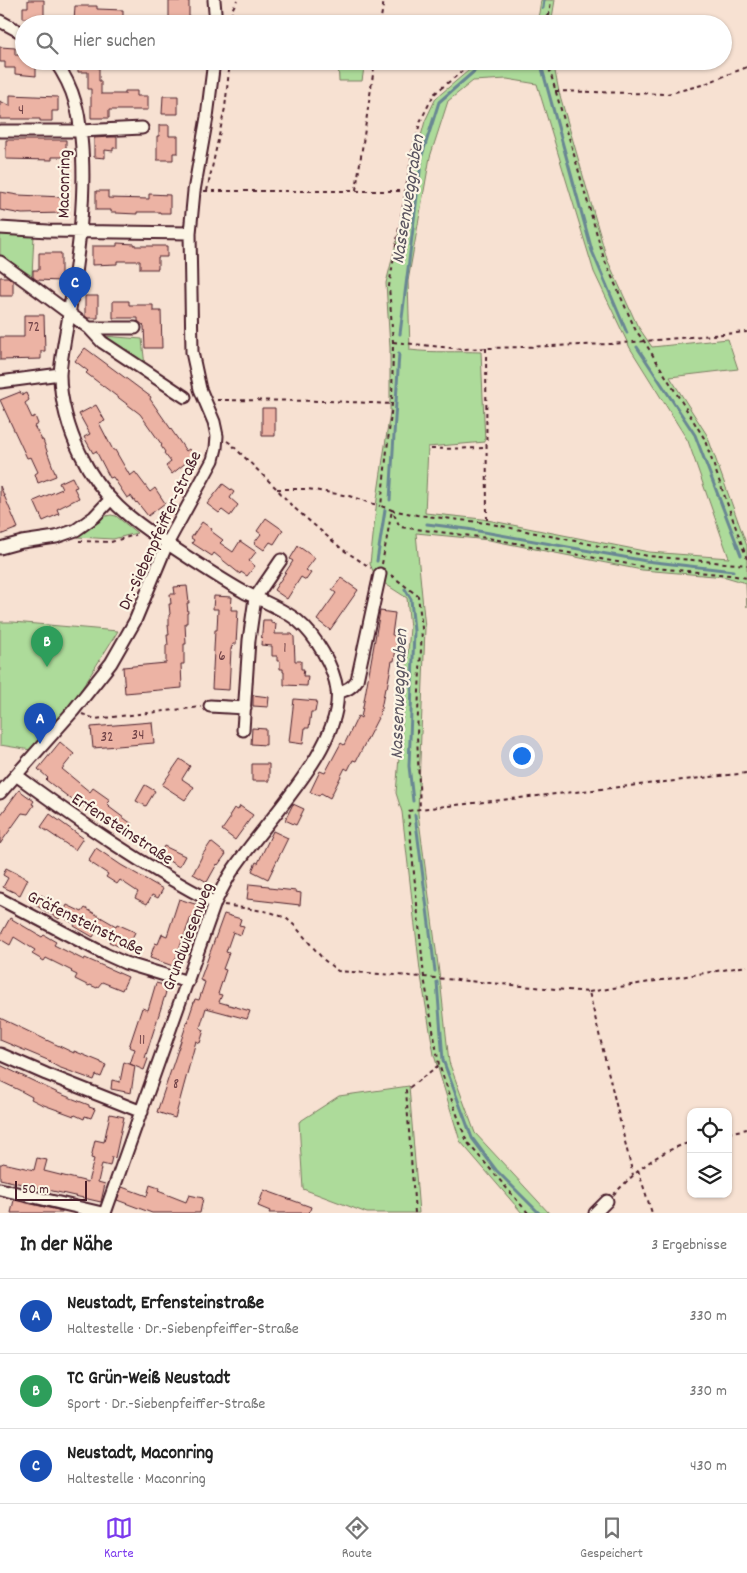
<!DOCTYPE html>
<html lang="de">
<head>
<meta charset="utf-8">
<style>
  body { margin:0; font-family:Dekko,sans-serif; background:#f2f2f2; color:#222 }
  .controls { position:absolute; right:15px; bottom:15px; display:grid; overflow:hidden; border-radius:10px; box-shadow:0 1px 4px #0004 }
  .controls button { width:45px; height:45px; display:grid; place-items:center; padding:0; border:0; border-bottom:1px solid #e0e0e0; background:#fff; color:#222; font:25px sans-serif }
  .scale { position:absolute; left:15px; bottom:12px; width:72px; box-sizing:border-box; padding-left:5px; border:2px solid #4a1f2b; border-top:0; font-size:14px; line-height:18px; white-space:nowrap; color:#4a1f2b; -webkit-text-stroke:4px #fcf5e5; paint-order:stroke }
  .you { position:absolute; left:521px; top:755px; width:18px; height:18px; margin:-12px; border:4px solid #fff; border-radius:50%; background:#1a73e8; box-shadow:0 0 0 8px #1a73e833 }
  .badge { display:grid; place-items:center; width:32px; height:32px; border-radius:50%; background:#7c3aed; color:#fff; font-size:16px; font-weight:700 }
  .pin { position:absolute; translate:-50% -41px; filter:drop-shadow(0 1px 2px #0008) }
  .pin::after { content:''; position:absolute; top:26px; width:18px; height:15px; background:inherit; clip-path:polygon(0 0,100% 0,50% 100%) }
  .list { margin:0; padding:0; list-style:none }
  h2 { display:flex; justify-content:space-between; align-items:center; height:65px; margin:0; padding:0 20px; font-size:21px }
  h2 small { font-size:16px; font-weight:400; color:#767676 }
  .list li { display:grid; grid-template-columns:32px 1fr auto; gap:15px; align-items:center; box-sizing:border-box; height:75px; padding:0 20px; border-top:1px solid #e0e0e0 }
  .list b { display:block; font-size:19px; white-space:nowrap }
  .list p { margin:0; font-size:16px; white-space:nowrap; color:#767676 }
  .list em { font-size:16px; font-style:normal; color:#767676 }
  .icon { flex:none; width:28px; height:28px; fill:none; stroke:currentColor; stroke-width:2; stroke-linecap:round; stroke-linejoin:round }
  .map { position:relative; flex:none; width:747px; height:1213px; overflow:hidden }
  .search { position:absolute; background:#fff; box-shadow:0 1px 4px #0004; left:15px; right:15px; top:15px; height:55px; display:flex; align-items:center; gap:12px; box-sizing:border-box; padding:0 18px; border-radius:28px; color:#767676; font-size:19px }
  .sheet { height:290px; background:#fff }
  nav { display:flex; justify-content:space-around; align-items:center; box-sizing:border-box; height:70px; border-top:1px solid #e0e0e0; background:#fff; font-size:14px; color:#767676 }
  nav a { display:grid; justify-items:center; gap:2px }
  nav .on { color:#7c3aed }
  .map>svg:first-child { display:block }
  .green { fill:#addb9a; stroke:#7c7d62; fill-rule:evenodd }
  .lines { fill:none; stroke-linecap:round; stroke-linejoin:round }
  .stream { stroke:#698793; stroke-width:3 }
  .building { fill:#ecb3a4; stroke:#4a1f2b }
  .minor-casing { stroke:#4a1f2b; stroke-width:15 }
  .path { stroke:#4a1f2b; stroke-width:2; stroke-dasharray:4 4; stroke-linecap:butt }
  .minor { stroke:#fcf5e5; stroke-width:11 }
  .labels { text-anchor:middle; stroke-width:4.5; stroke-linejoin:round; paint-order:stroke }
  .number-label { font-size:15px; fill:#724449 }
  .street-label { font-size:18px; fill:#4a1f2b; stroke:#fcf5e5 }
  .water-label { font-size:19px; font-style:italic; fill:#59535f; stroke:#fcf5e5 }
</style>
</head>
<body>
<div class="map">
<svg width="747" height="1213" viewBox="0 0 747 1213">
  <rect width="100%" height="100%" fill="#f7e1d2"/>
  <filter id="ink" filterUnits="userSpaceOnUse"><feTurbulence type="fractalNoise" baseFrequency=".02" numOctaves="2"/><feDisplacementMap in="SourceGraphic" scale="10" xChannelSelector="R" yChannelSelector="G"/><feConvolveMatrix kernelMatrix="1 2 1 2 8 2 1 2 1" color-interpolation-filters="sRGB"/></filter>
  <g filter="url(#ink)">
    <path class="green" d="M541,0H555L551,24H536L539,13Z
      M338,61H365L362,81H339Z
      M482,61H553L559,92L607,259L637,325L652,347L728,339L738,369L670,377L707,435L747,546V607L746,583L726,577L642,570L489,540L416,533L425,628L418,813L441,988L449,1062L475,1133L549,1213H522L460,1141L434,1055L420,970L402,812L396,793L410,628L407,598L376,578L370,564L377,499L390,412V348L386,283L409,193L417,151L425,121L436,98L468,71ZM507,79L537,84L594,272L630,348L688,441L729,558L649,552L482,519L425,513L428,447L485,442L481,352C458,351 433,353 410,350L408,281L430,157L448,101L473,81Z
      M0,234L34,235L32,276L0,255Z
      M103,336L142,339L145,366Z
      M111,515L116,516L137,533L113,539L77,537C87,528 97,517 111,515Z
      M0,622H13L118,631L72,704L31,750L0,745Z
      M409,1086L419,1213H367L303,1189L299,1122L339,1096Z"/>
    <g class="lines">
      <path class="stream" d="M543,8L544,0
        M540,61L592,251L627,333
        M400,334L422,155L439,102L486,61
        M637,347L695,435L741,555
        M390,500L399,353
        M427,524L467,529L646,561L733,571
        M377,561L385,510
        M405,589L411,599L414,631L409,766L413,801
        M415,815L435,971
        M437,982L443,1060L472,1138L496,1170L539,1213"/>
    </g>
    <path class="building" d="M28,0H44V19L23,18V7H28Z
      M169,1H189V24H178L179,21H169Z
      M75,6H97V9L123,10V24L74,22Z
      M0,47L15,48V55H24V61H36V76L15,74V68H5V62H0Z
      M78,61H99V81H101V94H125V91H137V96H148V110H109V118H91V89H88V72H78Z
      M10,95L58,97V111H52V121H40V119H0V101L10,106Z
      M163,96H178V114H162Z
      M159,125H169V136H178V153H173V160H157V136H159Z
      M110,137H117V148H113V151L105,150V158L94,157V138Z
      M6,140H66V157H52V160L6,159Z
      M96,191H108V198L149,199V194L170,195V213H160V212H137V214L116,213V212H111V210H96Z
      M0,192L18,195L63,197V213L22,214L0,210Z
      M117,243L135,244V246H167V257H158V269H140V261H117V264L92,265V246H117Z
      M39,253H61V281L37,280L33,277V270H39Z
      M0,277H8L13,281V296H0Z
      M85,296H98V318H88L85,316Z
      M113,301H129V305H153V311H161L162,348H145L144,326L138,321V318H113Z
      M24,315H44L45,351H41V359L0,360V337H24Z
      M85,348L151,397L150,399L175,435L186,451L189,449L194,456L172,474L166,466L171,462L164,453L165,452L161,446L162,445L140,414L86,373L88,371L75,361Z
      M20,392L22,395L26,393L29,400L25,403L32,418L35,416L38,424L34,426L42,440H43L56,476L38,483L35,474L38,472L31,457L27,458L0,400Z
      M96,405L105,421L99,423L113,450H115L130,476L135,472L150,492L155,488L165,503L148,516L137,502L136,503L131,496L127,498L113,477L110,478L96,451L93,453L84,437L90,434L79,414Z
      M262,408H275V436H262Z
      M72,477L77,487L74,488L79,498L57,509L59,514L43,521L34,501L62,489L59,483Z
      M223,484L234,492L230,498L238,505L230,516L222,510L219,513L207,504Z
      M0,486L18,528L0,535Z
      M266,518L283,530L274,544L270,542L264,550L254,543L261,534L257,531Z
      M202,522L212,529L211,531L223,540L220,543L233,552L240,541L256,552L249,561L255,566L247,576L241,572L240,574L214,553L212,556L192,543L194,540L191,538Z
      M298,546L315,558L306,570L311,573L306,580L301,577L287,599L274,590L293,561L290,559Z
      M341,578L358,590L330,630L317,620L336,593L332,590Z
      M187,586L189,603H187L188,613H187V623H185L186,644H184V664H181L182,688L125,693L123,667L166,663V645H168L167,635H169L168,625H169V615L170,614L169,604H171L170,594H175L174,587Z
      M214,596L232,597L231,610H238L236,644H233L231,649L229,690L212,689L215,630H217L218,609H213Z
      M380,611L395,613L392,635L398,636L394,661H392L387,688H385L380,714L356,761L353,760L348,770L345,768L330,798L321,793L319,796L310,792L320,771L325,773L341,743L344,745L358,716L361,718Z
      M263,620H271V623L276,624L275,634H292L294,637L295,661H301V669H304L303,676H308L307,686L284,685V672H283V669H280V661H277V656H272V646L261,645Z
      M253,695L269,697L268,707L253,706Z
      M294,699L317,701L315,712H311L309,728H305L303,744L289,742Z
      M152,722L154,743L93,748L91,727Z
      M252,728L266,729V745L251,744Z
      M60,742L74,754L62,769L90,792L93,788L110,800L107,803L110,806L109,807L132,824L125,833L102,816L101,819L96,815L95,817L89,812L91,811L76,800L75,802L46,780L48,778L38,769Z
      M180,759L190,766L182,779L194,787L185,800L162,785Z
      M252,764H269V781H252Z
      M145,785L155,791L146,806L136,801Z
      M19,790L34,801L32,804L34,805L28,814L22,813L0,844V816Z
      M293,804L304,809L296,825L285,820Z
      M240,806L253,815L235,840L222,830L231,817L229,816L234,808L238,810Z
      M50,814L83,838L75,850L41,827Z
      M273,831L288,838L268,879L252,871L256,862L258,863Z
      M211,842L226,854L218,865L217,864L207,882L193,874L203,854Z
      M164,846L185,856L179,867L159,855Z
      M96,848L121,865L163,889L158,898L152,895L147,904L135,898L138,892L120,880L117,884L106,877L108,874L88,861Z
      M6,868L28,879L20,895L3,887L8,878L3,875Z
      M249,884L269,886V888L296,891V892L301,893L300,905L247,899Z
      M41,895L65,909L67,905L82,912L85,908L116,926L117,924L135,932L127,950L109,942L111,938L96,932L93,937L74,926L75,924L61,916L59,919L35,905Z
      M179,899L198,905L194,918L191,917L173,966L150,958L155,943L158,944L162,934L167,936Z
      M224,914L241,919L239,925L244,926L241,935L233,932L226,952L229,953L223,969L226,970L218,994L222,995L219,1002L250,1011L247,1019L206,1008L200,1028L204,1030L200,1043L196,1041L175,1118L157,1112L195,999L199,1000L205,982L200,980Z
      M10,918L42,937L44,935L56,942L54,945L84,960L85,958L128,977L122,990L102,982L97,988L90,985L89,986L75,979L77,975L71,972L72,971L46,958L44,961L32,954L35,950L14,937L10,945L0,939V936Z
      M156,983L168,986L145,1058L148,1059L144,1070L130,1064L135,1049L129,1047L142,1008L148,1010Z
      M0,1018L74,1053V1051L101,1062V1063L106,1065L101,1077L96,1075L94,1080L58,1067L49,1062L50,1061L0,1040Z
      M124,1062L135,1066L131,1093L111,1089L112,1080L120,1082Z
      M0,1065L58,1093L89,1105V1107L95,1109L91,1118L85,1116L84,1119L75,1115L74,1116L41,1104L31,1099L32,1097L19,1090L0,1081Z
      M110,1114L124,1117L115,1158L112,1157L110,1166L102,1164L98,1182L105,1184L101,1202L0,1179V1164H2L3,1163L34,1170L37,1158L47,1160L44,1171L88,1182L94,1159L91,1158L95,1140L104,1142Z
      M150,1185L159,1188L158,1191L186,1202L189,1195L203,1198L200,1213H152L117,1200L122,1187L147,1196Z
      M264,1190L311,1207L309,1213H269L270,1211L258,1206Z
      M14,1200L62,1211V1213H11Z"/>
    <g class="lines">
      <g class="minor-casing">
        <path id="minor" d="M214,0L216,24
          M0,21L24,34
          M55,61C64,74 71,87 75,102C79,113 80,125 81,137C87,193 78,254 70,309C67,329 61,355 60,375C60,399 69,431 80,453C101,498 131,520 171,546C195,562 219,578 244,592C262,601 282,608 298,621C316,636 334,667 337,690C344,748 258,828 229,876C224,885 219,894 215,903L105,1213
          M0,131H80L142,128
          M0,228L48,231L190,233
          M0,262L89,328L102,342L185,397
          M89,328H135
          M0,382L60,374
          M0,548L22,542L56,537L76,530L94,517L110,500
          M337,692C346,691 352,688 357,680L380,574
          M210,706L245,708
          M243,730L249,640L255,598L281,560
          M16,775C80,822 144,867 215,903
          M0,793L73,711L111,663L135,621L167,544L213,460L216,448L217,436L214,422L200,389L192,352L190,233L194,191L207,117L214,61
          M0,899L105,954L125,963L188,982
          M0,1054L46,1074L142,1112
          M0,1189L102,1213
          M595,1213L607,1201"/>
      </g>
      <path class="path" d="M231,24L232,10L237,0
        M380,24L384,0
        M532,24L549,15
        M548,24L551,0
        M475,61L434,94L421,120L413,148L389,286L393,342L392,404L381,506L392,510L400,527L488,538L644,567L730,575L747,578
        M547,61L604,259L636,331L644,341L704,438L747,559
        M555,91L667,94L702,85L747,67
        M356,190L375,61
        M204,191H407
        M207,191L225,108L230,61
        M393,342L462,349L611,344L747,332
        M486,348L487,523
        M217,400L328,401L392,404
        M227,441L230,443L277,489L292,506L342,549L371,568
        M431,449L486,448
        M277,489H308L349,496L380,506
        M391,510L417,515L487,523L648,556L747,565
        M79,541L111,542L135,535
        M382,564L392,510
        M391,575L418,596L422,628L417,734L420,809
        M82,714L95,719L201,707
        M224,905L270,912L286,918L295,926L323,959L338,971L424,977L589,992L633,1175
        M589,992L747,966
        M728,1133L747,1129
        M638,1170L652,1213
        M613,1195C639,1169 655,1153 691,1142
        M415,1213L406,1090L439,1065
        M528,1213L467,1142L439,1065L424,977L408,811L420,809L747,773"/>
      <use href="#minor" class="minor"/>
    </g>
  </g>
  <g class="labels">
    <g class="number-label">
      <text x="21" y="114">4</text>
      <text x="34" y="331">72</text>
      <text x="285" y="652">1</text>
      <text x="222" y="660">6</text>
      <text x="138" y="739">34</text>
      <text x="107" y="741">32</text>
      <text x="142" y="1044">11</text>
      <text x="176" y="1088">8</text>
    </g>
    <g class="street-label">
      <text transform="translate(63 184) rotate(-89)" y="6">Maconring</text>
      <text transform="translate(159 530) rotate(-65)" y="6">Dr.-Siebenpfeiffer-Straße</text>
      <text transform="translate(123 828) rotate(33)" y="6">Erfensteinstraße</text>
      <text transform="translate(86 922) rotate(26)" y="6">Gräfensteinstraße</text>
      <text transform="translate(187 936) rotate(-69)" y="6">Grundwiesenweg</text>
    </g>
    <g class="water-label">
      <text transform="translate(406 199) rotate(-81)" y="7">Nassenweggraben</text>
      <text transform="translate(397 694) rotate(-88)" y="7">Nassenweggraben</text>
    </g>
  </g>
</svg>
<div class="controls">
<button><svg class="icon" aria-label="locate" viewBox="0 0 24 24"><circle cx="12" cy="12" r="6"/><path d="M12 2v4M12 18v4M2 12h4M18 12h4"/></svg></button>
<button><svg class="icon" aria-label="layers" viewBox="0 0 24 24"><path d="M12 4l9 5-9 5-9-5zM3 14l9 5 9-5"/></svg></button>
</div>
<div class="scale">50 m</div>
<div class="you"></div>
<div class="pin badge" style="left:40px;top:744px;background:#1a4fb4">A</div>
<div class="pin badge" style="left:47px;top:667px;background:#2e9e5b">B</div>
<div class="pin badge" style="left:75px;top:308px;background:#1a4fb4">C</div>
<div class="search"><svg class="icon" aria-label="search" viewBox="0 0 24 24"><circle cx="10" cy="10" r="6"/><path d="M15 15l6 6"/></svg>Hier suchen</div>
</div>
<section class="sheet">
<h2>In der Nähe<small>3 Ergebnisse</small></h2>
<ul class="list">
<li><span class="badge" style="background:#1a4fb4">A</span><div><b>Neustadt, Erfensteinstraße</b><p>Haltestelle · Dr.-Siebenpfeiffer-Straße</p></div><em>330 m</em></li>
<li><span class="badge" style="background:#2e9e5b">B</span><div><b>TC Grün-Weiß Neustadt</b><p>Sport · Dr.-Siebenpfeiffer-Straße</p></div><em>330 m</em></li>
<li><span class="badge" style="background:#1a4fb4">C</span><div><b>Neustadt, Maconring</b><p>Haltestelle · Maconring</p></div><em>430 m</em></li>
</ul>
</section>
<nav>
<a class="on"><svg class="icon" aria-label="map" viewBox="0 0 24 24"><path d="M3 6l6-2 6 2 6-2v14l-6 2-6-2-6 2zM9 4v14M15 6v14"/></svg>Karte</a>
<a><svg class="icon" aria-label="directions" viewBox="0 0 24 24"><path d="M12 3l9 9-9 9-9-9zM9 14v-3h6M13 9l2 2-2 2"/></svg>Route</a>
<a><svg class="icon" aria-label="saved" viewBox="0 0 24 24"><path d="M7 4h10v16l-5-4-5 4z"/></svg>Gespeichert</a>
</nav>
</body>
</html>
